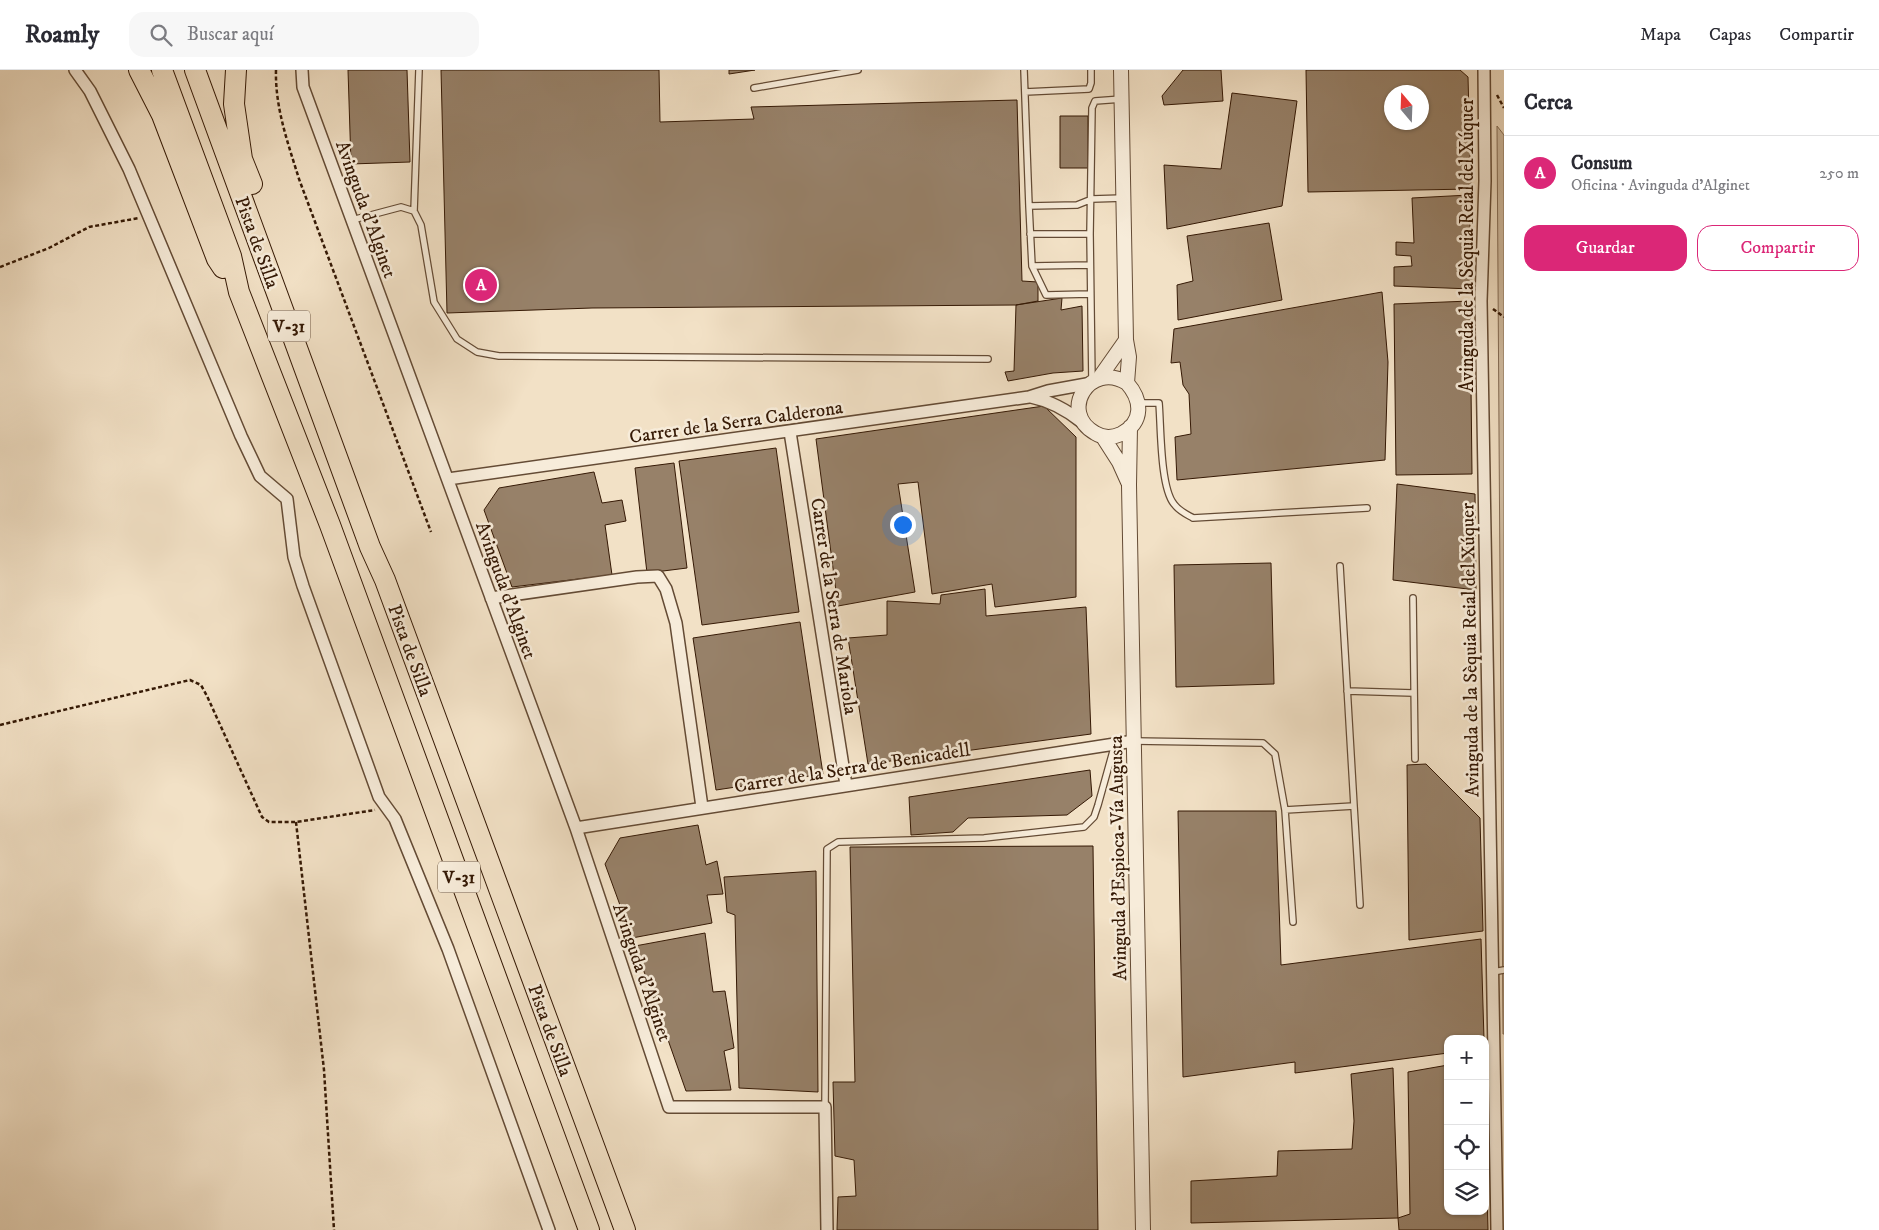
<!DOCTYPE html>
<html lang="es">
<head>
<meta charset="utf-8">
<style>
  body { margin:0; font-family:"IM FELL DW Pica",serif; background:#f7f7f7; color:#2b2b33 }
  .controls { position:absolute; right:15px; bottom:15px; display:grid; overflow:hidden; border-radius:10px; box-shadow:0 1px 4px #0004 }
  .controls button { width:45px; height:45px; display:grid; place-items:center; padding:0; border:0; border-bottom:1px solid #e1e1e2; background:#fff; color:#2b2b33; font:25px sans-serif }
  .compass { position:absolute; left:1384px; top:15px; width:45px; height:45px; border-radius:50%; background:#fff; box-shadow:0 1px 4px #0004; rotate:341deg }
  .you { position:absolute; left:902px; top:454px; width:18px; height:18px; margin:-12px; border:4px solid #fff; border-radius:50%; background:#1a73e8; box-shadow:0 0 0 8px #1a73e833 }
  .badge { display:grid; place-items:center; width:32px; height:32px; border-radius:50%; background:#db2777; color:#fff; font-size:16px; font-weight:700 }
  .pin { position:absolute; translate:-50% -50%; border:2px solid #fff; box-shadow:0 1px 5px #0006 }
  .list { margin:0; padding:0; list-style:none }
  h2 { display:flex; justify-content:space-between; align-items:center; height:65px; margin:0; padding:0 20px; font-size:21px }
  h2 small { font-size:16px; font-weight:400; color:#7c7c81 }
  .list li { display:grid; grid-template-columns:32px 1fr auto; gap:15px; align-items:center; box-sizing:border-box; height:75px; padding:0 20px; border-top:1px solid #e1e1e2 }
  .list b { display:block; font-size:19px; white-space:nowrap }
  .list p { margin:0; font-size:16px; white-space:nowrap; color:#7c7c81 }
  .list em { font-size:16px; font-style:normal; color:#7c7c81 }
  .actions { display:flex; gap:10px; padding:15px 20px }
  .actions a { flex:1; padding:11px 0; border:1px solid #db2777; border-radius:15px; text-align:center; font-size:18px; color:#db2777 }
  .actions .main { background:#db2777; color:#fff }
  .icon { flex:none; width:28px; height:28px; fill:none; stroke:currentColor; stroke-width:2; stroke-linecap:round; stroke-linejoin:round }
  .map { position:relative; flex:none; width:1504px; height:1160px; overflow:hidden }
  header { display:flex; align-items:center; gap:30px; box-sizing:border-box; height:70px; padding:0 25px; background:#fff; border-bottom:1px solid #e1e1e2 }
  header strong { font-size:24px }
  nav { display:flex; gap:28px; margin-inline-start:auto; font-size:18px }
  .search { width:350px; height:45px; background:#f7f7f7; display:flex; align-items:center; gap:12px; box-sizing:border-box; padding:0 18px; border-radius:15px; color:#7c7c81; font-size:19px }
  main { display:flex }
  aside { flex:1; background:#fff }
  .map>svg:first-child { display:block }
  .green { fill:#d2bfa5; stroke:#846c55 }
  .building { fill:#978169; stroke:#351905; fill-rule:evenodd }
  .lines { fill:none; stroke-linecap:round; stroke-linejoin:round }
  .service-casing { stroke:#644b35; stroke-width:8 }
  .minor-casing { stroke:#644b35; stroke-width:14 }
  .tertiary-casing { stroke:#644b35; stroke-width:16 }
  .motorway-casing { stroke:#351905; stroke-width:22 }
  .path { stroke:#351905; stroke-width:2.5; stroke-dasharray:4 2.5; stroke-linecap:butt }
  .service { stroke:#f7ecda; stroke-width:5.5 }
  .minor { stroke:#f7ecda; stroke-width:11 }
  .tertiary { stroke:#f7ecda; stroke-width:14 }
  .motorway { stroke:#f2e1c6; stroke-width:20 }
  .labels { text-anchor:middle; stroke-width:5; stroke-linejoin:round; paint-order:stroke }
  .shield { fill:#f7ecda; stroke:#6f5845; stroke-width:1 }
  .shield-label { font-size:18px; font-weight:bold; fill:#351905 }
  .street-label { font-size:19px; fill:#351905; stroke:#f7ecda }
</style>
</head>
<body>
<header>
<strong>Roamly</strong>
<div class="search"><svg class="icon" aria-label="search" viewBox="0 0 24 24"><circle cx="10" cy="10" r="6"/><path d="M15 15l6 6"/></svg>Buscar aquí</div>
<nav><a>Mapa</a><a>Capas</a><a>Compartir</a></nav>
</header>
<main>
<div class="map">
<svg width="1504" height="1160" viewBox="0 0 1504 1160">
  <rect width="100%" height="100%" fill="#f2e1c6"/>
  <filter id="stains"><feTurbulence type="fractalNoise" baseFrequency=".004" numOctaves="4"/><feColorMatrix values="0 0 0 0 .2 0 0 0 0 .09 0 0 0 0 .02 0 0 0 .5 -.17"/></filter>
  <radialGradient id="worn" r=".72"><stop offset=".6" stop-color="#630" stop-opacity="0"/><stop offset="1" stop-color="#630" stop-opacity=".3"/></radialGradient>
  <path class="green" d="M1497,56L1504,65V964H1503Z"/>
  <path class="building" d="M348,0H407L410,92L351,94Z
    M441,0H659L660,52L754,49L751,37L1017,30L1022,211L1038,212V231L1016,235L592,238L447,243Z
    M729,0H755L729,4Z
    M1183,0H1221L1223,31L1164,35L1162,26Z
    M1306,0H1460L1468,7L1471,119L1308,122ZM1392,22H1422V52H1392Z
    M1232,23L1297,31L1282,136L1167,159L1164,95L1221,99Z
    M1060,46H1088V98H1060Z
    M1469,125L1472,219L1394,216V197L1412,196L1411,186L1396,185V172L1414,173L1412,128Z
    M1269,153L1282,230L1178,250L1177,215L1193,211L1187,166Z
    M1382,222L1388,292L1385,390L1177,410L1175,367L1191,364L1189,324L1183,315L1180,292L1171,293L1174,259Z
    M1062,228L1061,240L1082,236L1083,301L1053,303L1008,311L1005,302L1014,301L1016,235Z
    M1470,231L1472,404L1396,405L1394,234Z
    M1044,336L1076,367V527L995,537L992,514L932,524L918,412L898,414L915,522L838,536L816,369Z
    M776,378L799,542L702,555L679,391Z
    M674,393L687,498L647,503L635,398Z
    M594,402L602,433L622,430L626,451L605,455L612,505L512,517L484,440L499,418Z
    M1397,414L1475,424L1476,520L1393,510Z
    M1271,493L1274,614L1176,617L1174,495Z
    M985,519L986,546L1086,537L1091,664L868,694L848,568L887,565V531L940,534L941,525Z
    M800,552L823,704L716,720L693,568Z
    M1426,694L1480,748L1483,861L1409,870L1407,695Z
    M1090,700L1092,726L1067,745L968,748L953,762L911,765L909,727Z
    M1178,741H1276L1281,895L1481,869L1484,969H1448V983L1295,1003V992L1183,1007Z
    M698,755L706,795L717,791L723,824L707,825L712,853L632,868L605,794L620,768Z
    M1093,776L1098,1160H837L838,1127L856,1126L854,1090L835,1086L833,1012H855L850,777Z
    M816,801L818,1022L739,1018L735,845L727,842L724,807Z
    M705,863L713,922L725,921L734,978L724,981L731,1020L686,1021L635,876Z
    M1448,995V1141H1485V1039L1488,1160H1399L1398,1148L1410,1144L1408,1002Z
    M1393,998L1398,1148L1191,1153V1111L1277,1106L1278,1081L1352,1079L1354,1051L1351,1004Z"/>
  <g class="lines">
    <g class="service-casing">
      <path id="service" d="M1024,0L1029,136
        M754,18L858,0
        M1025,22L1089,19L1091,13V0
        M414,141L419,0
        M352,150L401,137L414,141L421,155L434,232L457,269L477,282L499,286L988,289
        M1030,164H1090
        M1032,196L1090,195
        M1090,224L1046,225L1032,196L1029,136L1077,135L1092,129L1124,128
        M1092,312L1090,164L1092,38L1095,31L1122,29
        M1139,333H1159C1161,356 1160,417 1174,434C1179,441 1186,444 1193,448L1367,438
        M1340,496L1354,736
        M1413,528L1415,689
        M1347,621L1413,623
        M1134,671L1263,673L1275,684L1285,740L1293,852
        M1285,740L1354,736L1360,835
        M1493,902L1504,900
        M825,1037L827,779L838,772L984,768L1084,757L1094,747L1098,735L1115,674"/>
    </g>
    <g class="minor-casing">
      <path id="minor" d="M75,0L90,21L129,99L241,366L260,406L287,429L294,487L303,516L379,727L395,749L448,879L549,1160
        M302,0L303,17L576,758L669,1037H825L827,1160
        M1484,0L1485,111L1481,231L1497,1160
        M1031,327C1051,331 1067,340 1083,353
        M790,362L846,715
        M448,409L1029,327L1048,321L1092,313
        M491,528L637,507L658,506L666,519L676,553L702,737
        M576,758L1134,671"/>
    </g>
    <g class="tertiary-casing">
      <path id="tertiary" d="M1121,0L1126,270L1129,287L1127,313C1142,330 1144,352 1121,364C1112,368 1103,368 1095,363C1058,342 1090,290 1127,313
        M1100,307L1126,270
        M1130,357L1129,415L1143,1160
        M1103,367L1119,392L1128,412"/>
    </g>
    <g class="motorway-casing">
      <path id="motorway" d="M139,0L162,45L217,189L223,198
        M162,0L231,186L239,222L330,455L589,1160
        M195,0L370,477L385,510L625,1160
        M236,0L234,34L242,89L252,114"/>
    </g>
    <path class="path" d="M276,0C275,38 288,73 299,109L431,462
      M1497,25L1504,38
      M0,197L49,178L89,157L139,148
      M1493,239L1504,247
      M0,655L190,610L201,615L207,626L262,747L269,752H296L375,740
      M296,752L324,1000L334,1160"/>
    <use href="#service" class="service"/>
    <use href="#minor" class="minor"/>
    <use href="#tertiary" class="tertiary"/>
    <use href="#motorway" class="motorway"/>
  </g>
  <g class="labels">
    <g class="shield">
      <rect x="268" y="240.5" width="42" height="31" rx="4"/>
      <rect x="438" y="791.5" width="42" height="31" rx="4"/>
    </g>
    <g class="shield-label">
      <text x="289" y="262">V-31</text>
      <text x="459" y="813">V-31</text>
    </g>
    <g class="street-label">
      <text transform="translate(367 139) rotate(70)" y="7">Avinguda d'Alginet</text>
      <text transform="translate(258 172) rotate(70)" y="7">Pista de Silla</text>
      <text transform="translate(1466 175) rotate(-90)" y="7">Avinguda de la Sèquia Reial del Xúquer</text>
      <text transform="translate(736 351) rotate(-8)" y="7">Carrer de la Serra Calderona</text>
      <text transform="translate(507 520) rotate(70)" y="7">Avinguda d'Alginet</text>
      <text transform="translate(835 536) rotate(81)" y="7">Carrer de la Serra de Mariola</text>
      <text transform="translate(411 580) rotate(70)" y="7">Pista de Silla</text>
      <text transform="translate(1469 580) rotate(-91)" y="7">Avinguda de la Sèquia Reial del Xúquer</text>
      <text transform="translate(852 697) rotate(-9)" y="7">Carrer de la Serra de Benicadell</text>
      <text transform="translate(1117 788) rotate(-91)" y="7">Avinguda d'Espioca-Vía Augusta</text>
      <text transform="translate(643 902) rotate(71)" y="7">Avinguda d'Alginet</text>
      <text transform="translate(551 960) rotate(70)" y="7">Pista de Silla</text>
    </g>
  </g>
  <rect width="100%" height="100%" filter="url(#stains)"/>
  <rect width="100%" height="100%" fill="url(#worn)"/>
</svg>
<div class="controls">
<button>+</button>
<button>−</button>
<button><svg class="icon" aria-label="locate" viewBox="0 0 24 24"><circle cx="12" cy="12" r="6"/><path d="M12 2v4M12 18v4M2 12h4M18 12h4"/></svg></button>
<button><svg class="icon" aria-label="layers" viewBox="0 0 24 24"><path d="M12 4l9 5-9 5-9-5zM3 14l9 5 9-5"/></svg></button>
</div>
<svg class="compass" viewBox="-18 -18 36 36"><path d="M0-13l5 13h-10z" fill="#e53935"/><path d="M0 13l5-13h-10z" fill="#7c7c81"/></svg>
<div class="you"></div>
<div class="pin badge" style="left:481px;top:215px">A</div>
</div>
<aside>
<h2>Cerca<small></small></h2>
<ul class="list">
<li><span class="badge">A</span><div><b>Consum</b><p>Oficina · Avinguda d'Alginet</p></div><em>250 m</em></li>
</ul>
<div class="actions"><a class="main">Guardar</a><a>Compartir</a></div>
</aside>
</main>
</body>
</html>
